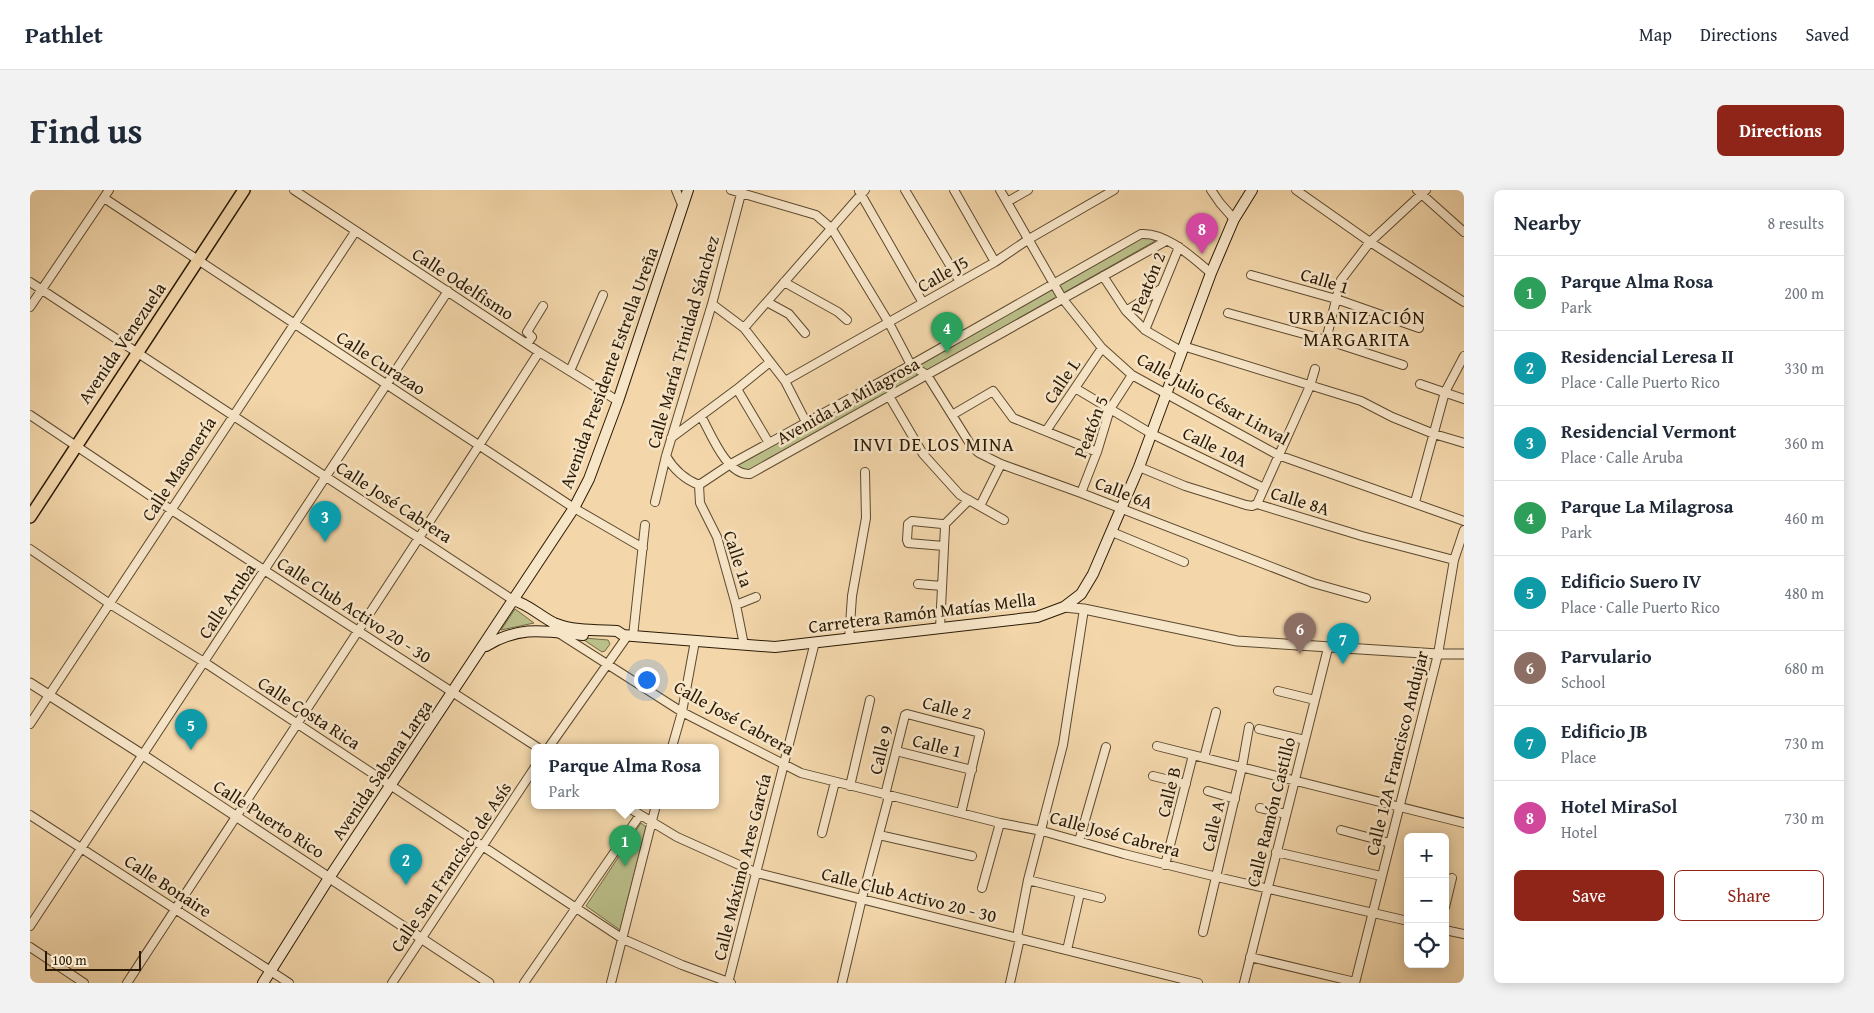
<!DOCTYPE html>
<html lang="en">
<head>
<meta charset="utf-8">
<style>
  body { margin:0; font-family:"Gentium Book Plus",serif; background:#f2f2f3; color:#1f2937 }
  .controls { position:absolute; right:15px; bottom:15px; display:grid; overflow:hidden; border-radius:8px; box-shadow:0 2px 12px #0003 }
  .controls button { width:45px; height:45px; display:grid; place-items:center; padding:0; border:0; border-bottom:1px solid #e0e1e3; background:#fff; color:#1f2937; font:25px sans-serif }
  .scale { position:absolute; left:15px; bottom:12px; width:96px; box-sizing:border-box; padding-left:5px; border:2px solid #2a1a05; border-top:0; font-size:14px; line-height:18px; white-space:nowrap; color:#2a1a05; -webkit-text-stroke:4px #f7e5c8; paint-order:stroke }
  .you { position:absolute; left:616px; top:489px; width:18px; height:18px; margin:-12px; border:4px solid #fff; border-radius:50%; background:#1a73e8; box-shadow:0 0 0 8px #1a73e833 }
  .badge { display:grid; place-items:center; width:32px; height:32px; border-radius:50%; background:#8f2418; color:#fff; font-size:16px; font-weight:700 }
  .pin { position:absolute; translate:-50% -41px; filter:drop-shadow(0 1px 2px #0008) }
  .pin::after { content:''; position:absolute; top:26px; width:18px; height:15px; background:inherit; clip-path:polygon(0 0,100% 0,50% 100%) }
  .popup { position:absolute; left:501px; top:554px; width:188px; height:65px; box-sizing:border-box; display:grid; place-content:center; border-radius:8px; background:#fff; filter:drop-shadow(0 1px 4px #0005); font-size:16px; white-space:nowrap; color:#747a83 }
  .popup b { font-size:19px; color:#1f2937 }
  .popup::after { content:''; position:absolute; left:50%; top:100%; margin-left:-10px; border:10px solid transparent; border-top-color:#fff }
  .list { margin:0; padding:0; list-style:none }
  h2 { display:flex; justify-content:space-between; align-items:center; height:65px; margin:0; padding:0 20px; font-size:21px }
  h2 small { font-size:16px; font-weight:400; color:#747a83 }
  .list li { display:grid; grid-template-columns:32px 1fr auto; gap:15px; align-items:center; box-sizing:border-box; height:75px; padding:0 20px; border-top:1px solid #e0e1e3 }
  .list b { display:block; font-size:19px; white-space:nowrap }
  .list p { margin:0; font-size:16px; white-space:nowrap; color:#747a83 }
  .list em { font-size:16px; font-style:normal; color:#747a83 }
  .actions { display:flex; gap:10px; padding:15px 20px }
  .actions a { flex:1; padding:11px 0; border:1px solid #8f2418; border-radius:8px; text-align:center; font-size:18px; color:#8f2418 }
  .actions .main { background:#8f2418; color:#fff }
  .icon { flex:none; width:28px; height:28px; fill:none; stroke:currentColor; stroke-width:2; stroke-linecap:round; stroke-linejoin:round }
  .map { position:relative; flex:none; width:1434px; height:793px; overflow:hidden; border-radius:8px }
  header { display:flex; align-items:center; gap:30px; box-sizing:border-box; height:70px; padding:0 25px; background:#fff; border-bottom:1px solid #e0e1e3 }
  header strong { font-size:24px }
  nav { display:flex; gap:28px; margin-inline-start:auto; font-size:18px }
  .intro { display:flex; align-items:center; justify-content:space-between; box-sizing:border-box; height:120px; padding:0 30px }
  h1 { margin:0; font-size:35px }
  .button { padding:12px 22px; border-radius:8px; background:#8f2418; color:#fff; font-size:18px; font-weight:700 }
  main { display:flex; gap:30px; padding:0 30px }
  aside { flex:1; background:#fff; border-radius:8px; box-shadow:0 2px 12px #0003 }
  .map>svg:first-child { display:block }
  .green { fill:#babe89; stroke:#726c47 }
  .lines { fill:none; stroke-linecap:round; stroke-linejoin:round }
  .minor-casing { stroke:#5c492e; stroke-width:10 }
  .tertiary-casing { stroke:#5c492e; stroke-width:11 }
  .secondary-casing { stroke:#2a1a05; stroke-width:12 }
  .primary-casing { stroke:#2a1a05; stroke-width:14 }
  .minor { stroke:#f7e5c8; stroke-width:8 }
  .tertiary { stroke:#f7e5c8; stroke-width:9 }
  .secondary { stroke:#f7e5c8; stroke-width:10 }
  .primary { stroke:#f3d7ab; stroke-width:11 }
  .labels { text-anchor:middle; stroke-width:5; stroke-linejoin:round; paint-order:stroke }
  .street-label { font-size:18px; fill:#2a1a05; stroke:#f7e5c8 }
  .neighbourhood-label { font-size:19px; letter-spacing:1px; fill:#2a1a05; stroke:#f7e5c8 }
</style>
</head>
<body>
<header>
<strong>Pathlet</strong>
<nav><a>Map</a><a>Directions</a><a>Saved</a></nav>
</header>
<div class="intro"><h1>Find us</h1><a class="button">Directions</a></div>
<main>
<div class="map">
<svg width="1434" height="793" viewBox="0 0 1434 793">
  <rect width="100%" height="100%" fill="#f3d7ab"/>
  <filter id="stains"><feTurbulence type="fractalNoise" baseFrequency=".004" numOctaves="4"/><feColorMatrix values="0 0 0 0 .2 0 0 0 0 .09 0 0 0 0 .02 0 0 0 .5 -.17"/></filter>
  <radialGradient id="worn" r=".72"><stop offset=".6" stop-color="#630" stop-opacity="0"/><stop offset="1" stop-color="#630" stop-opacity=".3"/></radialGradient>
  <path class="green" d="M1112,47H1119L1125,51L719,281L712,280L707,275Z
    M485,419L504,433L471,440Z
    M554,448L578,450L580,454L575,461L572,462L554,450Z
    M611,633L616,637L590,740L556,716Z"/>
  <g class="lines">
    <g class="minor-casing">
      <path id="minor" d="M264,0L509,162L588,211
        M646,0L653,17
        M701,0L786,25L802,39L859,133L881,175L897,185L942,257L949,263L971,274L1051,303L1283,393L1336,408
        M875,0L930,92
        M924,0L965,72
        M970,0L1032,108L1072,158L1102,185L1248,265L1434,331
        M1181,0L1190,13L1204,29
        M1266,0L1340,52L1434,112
        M1387,0L1434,42
        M829,1L893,113
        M74,8L544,318L613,358
        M977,12L998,0
        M1221,85L1306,109L1389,138
        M1073,86L1096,121L1115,140L1151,161
        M0,92L483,410
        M754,92L808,122L817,130
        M737,112L759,124L775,143
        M682,114L714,138L755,191L776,232
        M0,117L79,0
        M1096,121L1131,99
        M1198,123L1296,150L1373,175
        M714,138L835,0
        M1115,140L1149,57
        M1296,150L1311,90L1340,52L1396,0
        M497,154L502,147L497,142L513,116
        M1153,156L1331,211L1362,227L1404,244L1434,253
        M540,181L573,105
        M755,191L965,72L999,49L1084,0
        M1390,194L1434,209
        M1045,198L1122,244L1234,298
        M707,199L739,253
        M859,206L893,264L930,305L974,330
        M0,225L140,319L507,557
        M922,225L963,201L983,228L1067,262
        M671,226C681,244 697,286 720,284L1136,51
        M1016,241L1072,158
        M641,248L707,199L740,172
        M636,266C644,280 654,289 669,295
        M1109,277L1155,296L1216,315L1222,316L1227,314L1332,346L1424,370
        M669,295L699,275L881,175L1111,44C1136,42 1163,68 1181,83
        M669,295L670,313L687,347L706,415L714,455
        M1051,303L1067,262L1080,219L1102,185
        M625,312L636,266L682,114L712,0
        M1385,312L1415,202L1434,166
        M1227,314L1280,196L1285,179
        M950,316L971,274
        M914,335L939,310
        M1082,342L1154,372
        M0,359L80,414L174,472L593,749L652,775L701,793
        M888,394L912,396
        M706,415L726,407
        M910,438L915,337L912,334L882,331L878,334L877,350L878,353L914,356
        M530,444L652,522L771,583L970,633L1012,641L1094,664L1187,687L1378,731
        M603,446L615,335
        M819,449L822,406L836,328L835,282
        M1248,501L1285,510
        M0,534C108,369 216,205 325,42
        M1229,539L1275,550
        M1127,556L1434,633
        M519,557L598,445
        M642,557L652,522L665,451
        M866,561L942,580
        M1174,568L1186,522
        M1123,586L1156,594
        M820,596L840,510
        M1178,601L1205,609
        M855,605L875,525L877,524L950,543L931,623
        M594,615L647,647L727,683L1168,793
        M1230,618L1256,624
        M0,625L259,793
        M1311,640L1360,653
        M792,643L805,592
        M849,645L942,666
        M1049,651L1076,557
        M1246,662L1351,686
        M1135,675L1163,565
        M998,690L1071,708
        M952,698L970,633
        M1415,717L1422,688
        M0,736L418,101
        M1415,740L1434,744
        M1173,742L1212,577L1219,537
        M987,747L998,690L1033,555L1054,419
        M0,757L54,793
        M1037,760L1050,703
        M1220,767L1325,792
        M97,793C234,583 374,374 509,162
        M362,793L505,577
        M494,793L610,625
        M581,793L626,615
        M698,793L785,452
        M812,793L832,708L859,606
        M980,793L990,748
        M1214,793L1298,458
        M1325,793L1408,464L1424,370L1434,340"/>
    </g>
    <g class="tertiary-casing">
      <path id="tertiary" d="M1034,417L1054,419L1207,451L1408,464H1434
        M0,493L113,565L459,793"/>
    </g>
    <g class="secondary-casing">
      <path id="secondary" d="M483,410C498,414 510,426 524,433C543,441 567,440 587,441L593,445L603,446L745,457L1007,427L1034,417L1051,404L1063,384L1109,277L1181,83L1204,29L1222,0
        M456,456C491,435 514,441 553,445
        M233,793L299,688L544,318L559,289L588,211L658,0"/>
    </g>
    <g class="primary-casing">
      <path id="primary" d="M0,327L214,0"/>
    </g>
    <use href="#minor" class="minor"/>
    <use href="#tertiary" class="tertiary"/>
    <use href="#secondary" class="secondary"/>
    <use href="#primary" class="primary"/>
  </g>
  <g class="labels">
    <g class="street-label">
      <text transform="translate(913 84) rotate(-30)" y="6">Calle J5</text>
      <text transform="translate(1295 91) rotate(17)" y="6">Calle 1</text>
      <text transform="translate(1118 93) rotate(-68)" y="6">Peatón 2</text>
      <text transform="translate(433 94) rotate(33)" y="6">Calle Odelfismo</text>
      <text transform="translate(653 152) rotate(-74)" y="6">Calle María Trinidad Sánchez</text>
      <text transform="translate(92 153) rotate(-56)" y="6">Avenida Venezuela</text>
      <text transform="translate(351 173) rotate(33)" y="6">Calle Curazao</text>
      <text transform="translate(579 178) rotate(-70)" y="6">Avenida Presidente Estrella Ureña</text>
      <text transform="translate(1032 191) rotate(-56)" y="6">Calle L</text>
      <text transform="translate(1183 209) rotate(29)" y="6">Calle Julio César Linval</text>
      <text transform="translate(818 211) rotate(-29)" y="6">Avenida La Milagrosa</text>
      <text transform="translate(1061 237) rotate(-69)" y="6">Peatón 5</text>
      <text transform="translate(1185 257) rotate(26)" y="6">Calle 10A</text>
      <text transform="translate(149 279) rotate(-57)" y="6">Calle Masonería</text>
      <text transform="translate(1094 303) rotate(21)" y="6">Calle 6A</text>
      <text transform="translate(1270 311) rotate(17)" y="6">Calle 8A</text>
      <text transform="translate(364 312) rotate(33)" y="6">Calle José Cabrera</text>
      <text transform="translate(708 369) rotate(72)" y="6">Calle 1a</text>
      <text transform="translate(197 411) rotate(-56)" y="6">Calle Aruba</text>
      <text transform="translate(324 420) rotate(33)" y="6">Calle Club Activo 20 - 30</text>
      <text transform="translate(892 423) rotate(-7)" y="6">Carretera Ramón Matías Mella</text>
      <text transform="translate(917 518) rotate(14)" y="6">Calle 2</text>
      <text transform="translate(279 523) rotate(33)" y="6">Calle Costa Rica</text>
      <text transform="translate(704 528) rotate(29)" y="6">Calle José Cabrera</text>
      <text transform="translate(907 556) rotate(14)" y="6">Calle 1</text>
      <text transform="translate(851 560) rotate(-76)" y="6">Calle 9</text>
      <text transform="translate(1367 563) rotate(-76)" y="6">Calle 12A Francisco Andujar</text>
      <text transform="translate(352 580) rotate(-56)" y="6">Avenida Sabana Larga</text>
      <text transform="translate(1139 602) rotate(-76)" y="6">Calle B</text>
      <text transform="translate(1241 622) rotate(-76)" y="6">Calle Ramón Castillo</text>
      <text transform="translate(239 629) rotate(33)" y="6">Calle Puerto Rico</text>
      <text transform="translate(1183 636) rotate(-77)" y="6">Calle A</text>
      <text transform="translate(1085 644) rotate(15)" y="6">Calle José Cabrera</text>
      <text transform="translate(421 677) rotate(-56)" y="6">Calle San Francisco de Asís</text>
      <text transform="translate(712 677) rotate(-76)" y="6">Calle Máximo Ares García</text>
      <text transform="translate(138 696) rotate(33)" y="6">Calle Bonaire</text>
      <text transform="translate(879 705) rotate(14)" y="6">Calle Club Activo 20 - 30</text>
    </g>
    <g class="neighbourhood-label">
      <text x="1327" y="134">URBANIZACIÓN<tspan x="1327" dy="22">MARGARITA</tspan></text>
      <text x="904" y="261">INVI DE LOS MINA</text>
    </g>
  </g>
  <rect width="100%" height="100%" filter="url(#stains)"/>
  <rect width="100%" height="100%" fill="url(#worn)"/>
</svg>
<div class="controls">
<button>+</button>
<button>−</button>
<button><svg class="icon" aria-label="locate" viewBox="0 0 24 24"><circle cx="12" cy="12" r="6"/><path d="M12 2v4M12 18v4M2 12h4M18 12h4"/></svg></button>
</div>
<div class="scale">100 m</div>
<div class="you"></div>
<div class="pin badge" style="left:595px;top:676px;background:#2e9e5b">1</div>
<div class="popup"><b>Parque Alma Rosa</b>Park</div>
<div class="pin badge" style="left:376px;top:695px;background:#0f9aa8">2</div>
<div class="pin badge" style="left:295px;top:352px;background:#0f9aa8">3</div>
<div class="pin badge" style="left:917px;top:163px;background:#2e9e5b">4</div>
<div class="pin badge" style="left:161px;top:560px;background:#0f9aa8">5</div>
<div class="pin badge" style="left:1270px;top:464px;background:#8d6e63">6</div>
<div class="pin badge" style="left:1313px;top:474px;background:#0f9aa8">7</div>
<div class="pin badge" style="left:1172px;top:64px;background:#d1479c">8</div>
</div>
<aside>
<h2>Nearby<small>8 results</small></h2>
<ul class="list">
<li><span class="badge" style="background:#2e9e5b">1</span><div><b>Parque Alma Rosa</b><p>Park</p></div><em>200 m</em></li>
<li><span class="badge" style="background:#0f9aa8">2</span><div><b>Residencial Leresa II</b><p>Place · Calle Puerto Rico</p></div><em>330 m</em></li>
<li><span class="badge" style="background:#0f9aa8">3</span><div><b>Residencial Vermont</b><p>Place · Calle Aruba</p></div><em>360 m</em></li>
<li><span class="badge" style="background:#2e9e5b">4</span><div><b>Parque La Milagrosa</b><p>Park</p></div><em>460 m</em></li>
<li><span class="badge" style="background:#0f9aa8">5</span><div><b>Edificio Suero IV</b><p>Place · Calle Puerto Rico</p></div><em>480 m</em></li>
<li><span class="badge" style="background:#8d6e63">6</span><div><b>Parvulario</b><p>School</p></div><em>680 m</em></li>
<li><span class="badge" style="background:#0f9aa8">7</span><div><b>Edificio JB</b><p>Place</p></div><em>730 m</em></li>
<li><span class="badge" style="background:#d1479c">8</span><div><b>Hotel MiraSol</b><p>Hotel</p></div><em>730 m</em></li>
</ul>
<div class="actions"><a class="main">Save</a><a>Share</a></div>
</aside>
</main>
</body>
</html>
